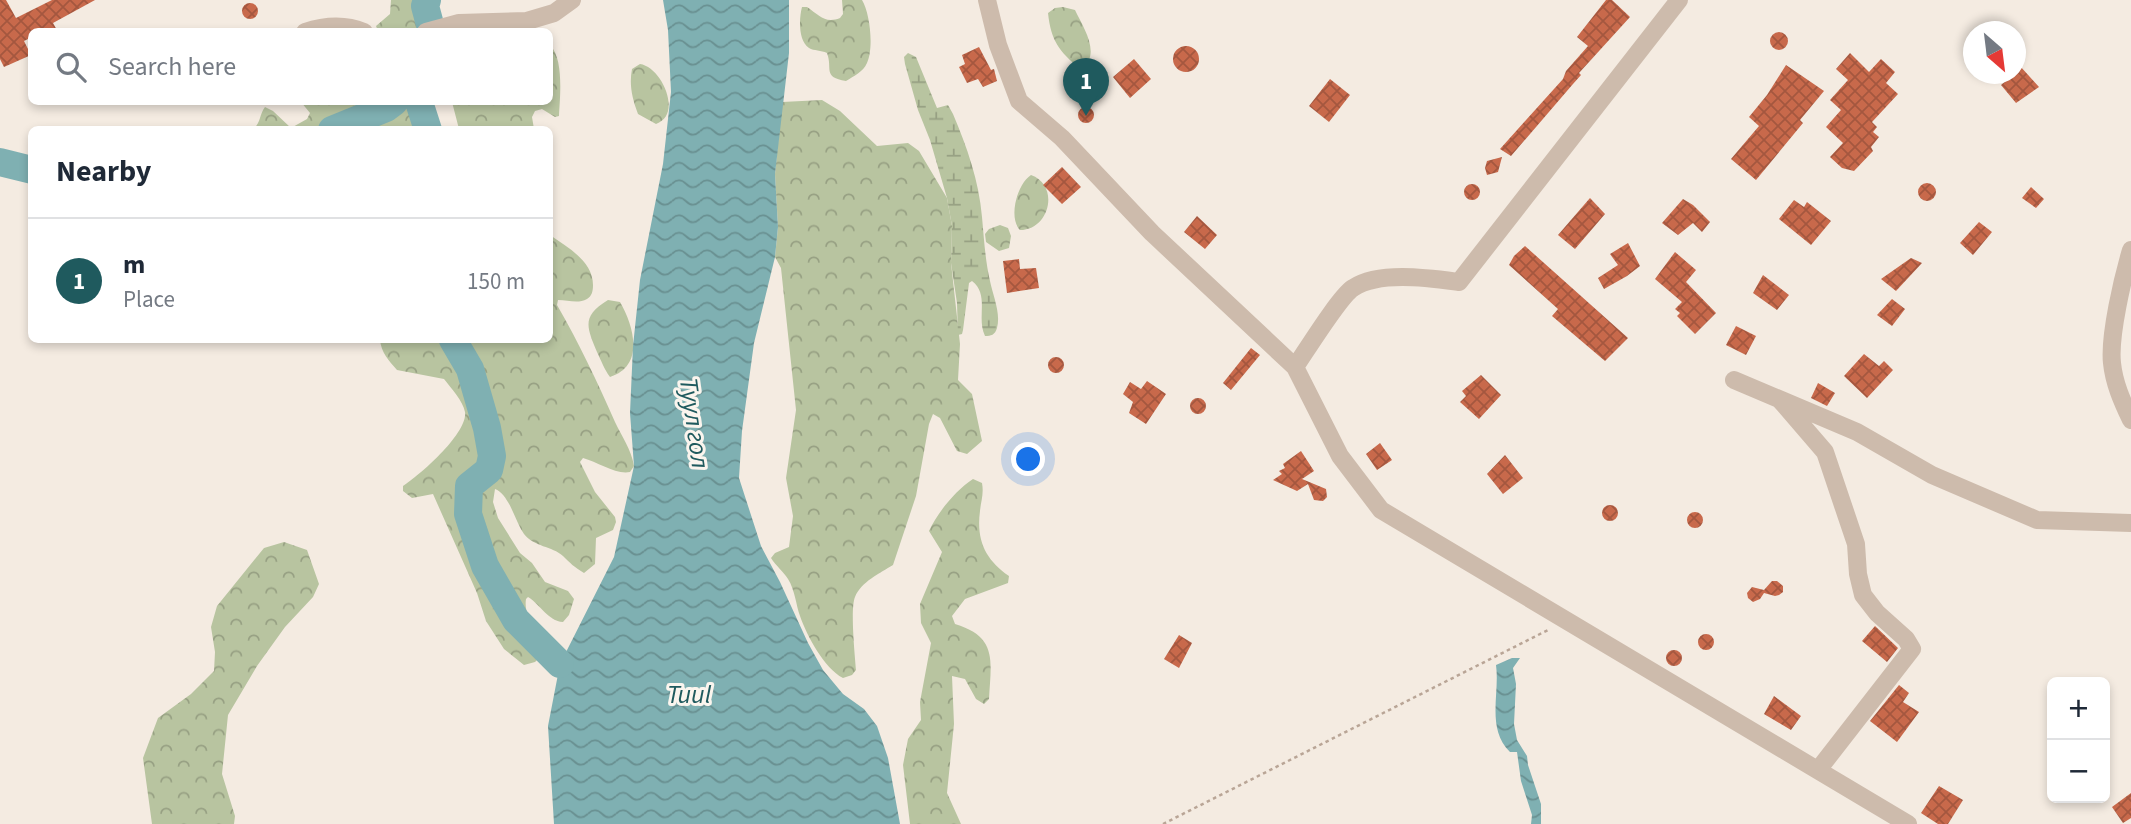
<!DOCTYPE html>
<html lang="en">
<head>
<meta charset="utf-8">
<style>
  body { margin:0; font-family:"Source Sans 3",sans-serif; background:#f6f6f7; color:#1f2937 }
  .controls { position:absolute; right:21px; bottom:21px; display:grid; overflow:hidden; border-radius:10px; box-shadow:0 4px 10px #0003 }
  .controls button { width:63px; height:63px; display:grid; place-items:center; padding:0; border:0; border-bottom:2px solid #e0e1e3; background:#fff; color:#1f2937; font:35px sans-serif }
  .compass { position:absolute; left:1963px; top:21px; width:63px; height:63px; border-radius:50%; background:#fff; box-shadow:0 4px 10px #0003; rotate:152deg }
  .you { position:absolute; left:1029px; top:460px; width:24px; height:24px; margin:-18px; border:5px solid #fff; border-radius:50%; background:#1a73e8; box-shadow:0 0 0 10px #1a73e833 }
  .badge { display:grid; place-items:center; width:46px; height:46px; border-radius:50%; background:#1f5a5e; color:#fff; font-size:23px; font-weight:700 }
  .pin { position:absolute; translate:-50% -58px; filter:drop-shadow(0 2px 4px #0008) }
  .pin::after { content:''; position:absolute; top:37px; width:24px; height:21px; background:inherit; clip-path:polygon(0 0,100% 0,50% 100%) }
  .list { margin:0; padding:0; list-style:none }
  h2 { display:flex; justify-content:space-between; align-items:center; height:91px; margin:0; padding:0 28px; font-size:30px }
  h2 small { font-size:23px; font-weight:400; color:#747a83 }
  .list li { display:grid; grid-template-columns:46px 1fr auto; gap:21px; align-items:center; box-sizing:border-box; height:126px; padding:0 28px; border-top:2px solid #e0e1e3 }
  .list b { display:block; font-size:26px; white-space:nowrap }
  .list p { margin:0; font-size:23px; white-space:nowrap; color:#747a83 }
  .list em { font-size:23px; font-style:normal; color:#747a83 }
  .icon { flex:none; width:38px; height:38px; fill:none; stroke:currentColor; stroke-width:2; stroke-linecap:round; stroke-linejoin:round }
  .map { position:relative; flex:none; width:2131px; height:824px; overflow:hidden }
  .search { position:absolute; background:#fff; box-shadow:0 4px 10px #0003; left:28px; top:28px; width:525px; height:77px; display:flex; align-items:center; gap:18px; box-sizing:border-box; padding:0 24px; border-radius:10px; color:#747a83; font-size:26px }
  .panel { position:absolute; background:#fff; box-shadow:0 4px 10px #0003; left:28px; top:126px; width:525px; height:217px; border-radius:10px }
  .map>svg:first-child { display:block }
  .forest { fill:url(#forest-crowns) }
  .wetland { fill:url(#wetland-marsh) }
  .water { fill:url(#water-waves) }
  .lines { fill:none; stroke-linecap:round; stroke-linejoin:round }
  .river { stroke:#7fb0b2; stroke-width:28 }
  .building { fill:url(#building-cross-hatch) }
  .path { stroke:#b9a596; stroke-width:2.5; stroke-dasharray:3.5 3.5; stroke-linecap:butt }
  .minor { stroke:#cdbbac; stroke-width:18 }
  .labels { text-anchor:middle; stroke-width:6; stroke-linejoin:round; paint-order:stroke }
  .water-label { font-size:26px; font-style:italic; fill:#1f5a5e; stroke:#fbf5ee }
</style>
</head>
<body>
<div class="map">
<svg width="2131" height="824" viewBox="0 0 2131 824">
  <defs>
    <pattern id="forest-crowns" width="20" height="18" patternUnits="userSpaceOnUse" patternTransform="scale(1.75)"><rect width="20" height="18" fill="#b8c4a0"/><path d="M2 6a3 3 0 1 1 6 0M12 15a3 3 0 1 1 6 0" fill="none" stroke="#97a083"/></pattern>
    <pattern id="wetland-marsh" width="20" height="14" patternUnits="userSpaceOnUse" patternTransform="scale(1.75)"><rect width="20" height="14" fill="#b8c4a0"/><path d="M1 5h8M5 5V1M11 12h8M15 12V8" fill="none" stroke="#97a083"/></pattern>
    <pattern id="water-waves" width="16" height="10" patternUnits="userSpaceOnUse" patternTransform="scale(1.75)"><rect width="16" height="10" fill="#7fb0b2"/><path d="M0 5q4-4 8 0t8 0" fill="none" stroke="#699091"/></pattern>
    <pattern id="building-cross-hatch" width="8" height="8" patternUnits="userSpaceOnUse" patternTransform="scale(1.75)"><rect width="8" height="8" fill="#c8694b"/><path d="M0 0l8 8M0 8l8-8" fill="none" stroke="#a4573f"/></pattern>
  </defs>
  <rect width="100%" height="100%" fill="#f4ebe1"/>
  <path class="forest" d="M391,0H420L419,22L416,31H378L376,26L390,14Z
    M842,0H862C870,13 874,48 867,63C863,72 854,76 846,81C822,77 833,69 827,53C821,50 814,51 809,48C798,41 799,18 802,7H807C819,15 825,24 840,18L843,14Z
    M1063,7L1075,10C1083,27 1103,56 1080,69C1059,51 1051,41 1048,13L1055,8Z
    M550,45C564,59 560,96 559,116L555,117L542,109L535,111L532,117L534,129H459L452,102H550Z
    M640,64C662,67 683,115 656,124L638,114C632,98 629,85 632,69Z
    M822,100L840,111L877,146L908,143L919,151L947,198L952,226L951,263L960,344L958,380L972,394L982,441L967,454L957,451L940,418L933,414L929,424L916,496L893,565C880,573 861,582 855,597C850,609 855,656 856,670L852,675L843,678C824,668 807,636 800,616C796,605 795,590 788,579C784,572 776,566 771,558L775,553L789,547L793,516L786,478L796,410L781,268L775,257L778,227L775,174L782,102Z
    M301,102H351L356,105L370,102H416L426,129H253C261,123 259,115 265,107L273,111L291,128L307,119L310,113Z
    M1031,175C1060,185 1050,230 1020,230C1008,218 1017,184 1031,175Z
    M1000,225L1008,228L1011,236L1009,248L999,251L986,242L985,234L989,229Z
    M550,235C567,247 593,261 593,285C593,291 592,296 587,299C578,304 568,300 558,300L557,305C579,343 597,381 615,422C622,437 631,449 634,466L630,472C616,475 598,462 583,458L580,462L595,492L615,517L616,522L613,530L596,538L595,564L584,573C574,567 570,563 563,556C552,546 534,547 524,534C515,521 509,494 495,489L493,502L498,518L520,553L532,563L545,582L568,591L574,599L569,615L563,622C548,621 541,605 528,597L526,599C523,618 540,633 541,656L535,662L524,665L504,649L486,621L477,593L433,494L412,498L403,491V486C420,475 468,433 465,412C463,401 451,388 444,379L397,370C389,361 381,352 380,340H550Z
    M608,300L620,302C634,326 645,366 610,377C604,369 601,360 597,352C586,326 582,316 608,300Z
    M973,479L982,483C984,494 981,501 980,511C976,541 986,560 1009,576L1008,583L965,599L952,616L955,624C998,637 991,661 989,699L984,704L976,699L965,679L952,676L954,724L947,793L961,824H910L903,765L908,739L921,720L920,702L931,643L921,623L920,604L942,552L929,531C938,512 955,491 973,479Z
    M284,542L307,550L319,584L313,597L285,627L257,666L228,715L222,774L235,816L234,824H152L143,758L158,718L191,694L214,671L215,652L211,627L217,606L264,548Z"/>
  <path class="wetland" d="M908,53L916,57L937,108L948,105L953,114C967,147 979,181 982,217C984,238 985,259 990,281C993,296 1001,313 997,328C995,335 991,336 985,336C976,318 990,295 972,281L969,283L963,330L962,334L958,335L957,303L951,263L952,226L947,198L930,140L918,110L905,64L904,57Z"/>
  <path class="water" d="M663,0H789V53L775,174L778,227L775,257L754,343L742,431L739,478L761,546L780,582L808,643L823,670L843,694L864,709L877,726L888,758L900,824H554L548,726L560,664L614,557L634,466L630,413L633,346L640,280L663,164L671,92L668,30Z
    M1512,658H1520L1513,668L1516,684L1514,724L1517,740L1527,756L1528,765L1541,804V824H1531L1532,815L1521,781L1517,752H1510C1486,728 1500,694 1496,665Z"/>
  <g class="lines">
    <path class="river" d="M427,0L425,6L432,32
      M419,102L428,130
      M332,130L386,108L394,102
      M0,162L32,170
      M453,340L470,369L487,428L492,456L489,470L469,486L468,514L485,566L516,620L560,664"/>
  </g>
  <path class="building" d="M0,0H6L16,18L52,0H95L53,23L58,32H32V37L24,41L31,55L4,67L0,59Z
    M1606,0H1612L1630,17L1579,73L1581,75L1573,84L1511,156L1500,149L1563,79L1566,71L1588,46L1577,37Z
    M242 11a8 8 0 1 1 16 0a8 8 0 1 1-16 0Z
    M1770 41a9 9 0 1 1 18 0a9 9 0 1 1-18 0Z
    M1173 59a13 13 0 1 1 26 0a13 13 0 1 1-26 0Z
    M979,47L991,70L994,69L997,81L983,87L978,79L967,83L959,67L965,64L962,55Z
    M1850,53L1869,72L1881,59L1895,72L1886,83L1898,94L1872,122L1877,127L1873,132L1879,137L1871,147L1873,151L1854,171L1842,168L1830,157L1843,143L1826,127L1841,110L1830,100L1848,80L1836,69Z
    M1134,59L1151,79L1130,98L1113,77Z
    M1786,65L1824,91L1800,120L1803,123L1756,180L1731,159L1759,126L1749,117L1767,95Z
    M2020,66L2039,87L2016,103L2001,85L2012,76L2009,74H2015V69Z
    M1330,79L1350,95L1329,122L1309,106Z
    M1078 115a8 8 0 1 1 16 0a8 8 0 1 1-16 0Z
    M1502,157L1498,172L1487,175L1485,168L1487,161Z
    M1062,167L1081,187L1062,204L1043,185Z
    M1918 192a9 9 0 1 1 18 0a9 9 0 1 1-18 0Z
    M1464 192a8 8 0 1 1 16 0a8 8 0 1 1-16 0Z
    M2031,187L2044,199L2036,208L2022,198Z
    M1590,198L1605,214L1575,249L1558,235Z
    M1683,199L1693,205L1710,222L1702,232L1693,223L1678,235L1662,223Z
    M1794,200L1804,207L1807,202L1831,221L1811,245L1779,219Z
    M1197,216L1217,235L1205,249L1184,232Z
    M1979,222L1992,232L1973,255L1960,243Z
    M1628,243L1640,266L1627,276L1604,289L1598,278L1618,265L1610,254Z
    M1525,246L1628,338L1605,361L1552,316L1558,309L1509,265L1514,256Z
    M1675,252L1696,270L1686,282L1716,313L1695,334L1677,316L1680,313L1675,309L1682,302L1655,279Z
    M1911,258L1922,263L1896,291L1881,279Z
    M1019,259L1020,269L1036,268L1039,288L1007,293L1003,261Z
    M1763,275L1789,295L1777,310L1753,293Z
    M1892,299L1905,309L1892,326L1877,315Z
    M1736,326L1756,336L1746,355L1726,345Z
    M1251,348L1260,355L1231,390L1223,383Z
    M1864,354L1879,366L1884,361L1893,370L1867,398L1844,376Z
    M1048 365a8 8 0 1 1 16 0a8 8 0 1 1-16 0Z
    M1481,375L1501,395L1479,419L1460,402L1466,396L1462,391Z
    M1147,381L1166,394L1146,424L1129,413L1133,402L1123,394L1130,382L1141,389Z
    M1818,383L1835,393L1827,406L1811,398Z
    M1190 406a8 8 0 1 1 16 0a8 8 0 1 1-16 0Z
    M1380,443L1392,460L1377,470L1366,454Z
    M1301,451L1314,471L1302,479L1326,489L1327,497L1323,501L1314,500L1308,484L1297,491L1273,480L1282,474L1279,471L1285,468L1283,464Z
    M1505,455L1523,478L1503,494L1487,474Z
    M1602 513a8 8 0 1 1 16 0a8 8 0 1 1-16 0Z
    M1687 520a8 8 0 1 1 16 0a8 8 0 1 1-16 0Z
    M1772,581H1777L1783,586V592L1779,595L1775,596L1764,593L1760,599L1753,602L1748,598L1747,593L1752,587L1764,590Z
    M1875,626L1898,648L1887,662L1862,641Z
    M1698 642a8 8 0 1 1 16 0a8 8 0 1 1-16 0Z
    M1179,635L1192,643L1179,668L1164,659Z
    M1666 658a8 8 0 1 1 16 0a8 8 0 1 1-16 0Z
    M1899,685L1909,693L1903,702L1919,712L1897,742L1870,721Z
    M1774,696L1801,716L1791,730L1764,714Z
    M1939,786L1963,800L1948,824H1938L1921,813Z
    M2131,793V818L2123,823L2112,807Z"/>
  <g class="lines">
    <path class="path" d="M1163,824L1548,630"/>
    <path class="minor" d="M987,0L998,45L1019,101L1062,138L1152,233L1295,367L1340,456L1381,510L1908,824
      M305,32C323,26 345,24 364,32
      M426,32L459,23L527,21L554,13L572,0
      M2131,250C2123,277 2109,336 2112,363C2114,383 2122,401 2131,420
      M1295,367C1306,351 1340,296 1353,288C1379,271 1428,278 1459,282L1679,0
      M1734,380L1857,432L1932,475L2037,520L2131,523
      M1781,401L1825,452L1856,544L1858,574L1863,595L1877,613L1906,639L1912,649L1818,770"/>
  </g>
  <g class="labels">
    <g class="water-label">
      <text transform="translate(695 423) rotate(82)" y="9">Туул гол</text>
      <text x="689" y="703">Tuul</text>
    </g>
  </g>
</svg>
<div class="controls">
<button>+</button>
<button>−</button>
</div>
<svg class="compass" viewBox="-18 -18 36 36"><path d="M0-13l5 13h-10z" fill="#e53935"/><path d="M0 13l5-13h-10z" fill="#747a83"/></svg>
<div class="you"></div>
<div class="pin badge" style="left:1086px;top:116px">1</div>
<div class="search"><svg class="icon" aria-label="search" viewBox="0 0 24 24"><circle cx="10" cy="10" r="6"/><path d="M15 15l6 6"/></svg>Search here</div>
<section class="panel">
<h2>Nearby<small></small></h2>
<ul class="list">
<li><span class="badge">1</span><div><b>m</b><p>Place</p></div><em>150 m</em></li>
</ul>
</section>
</div>
</body>
</html>
